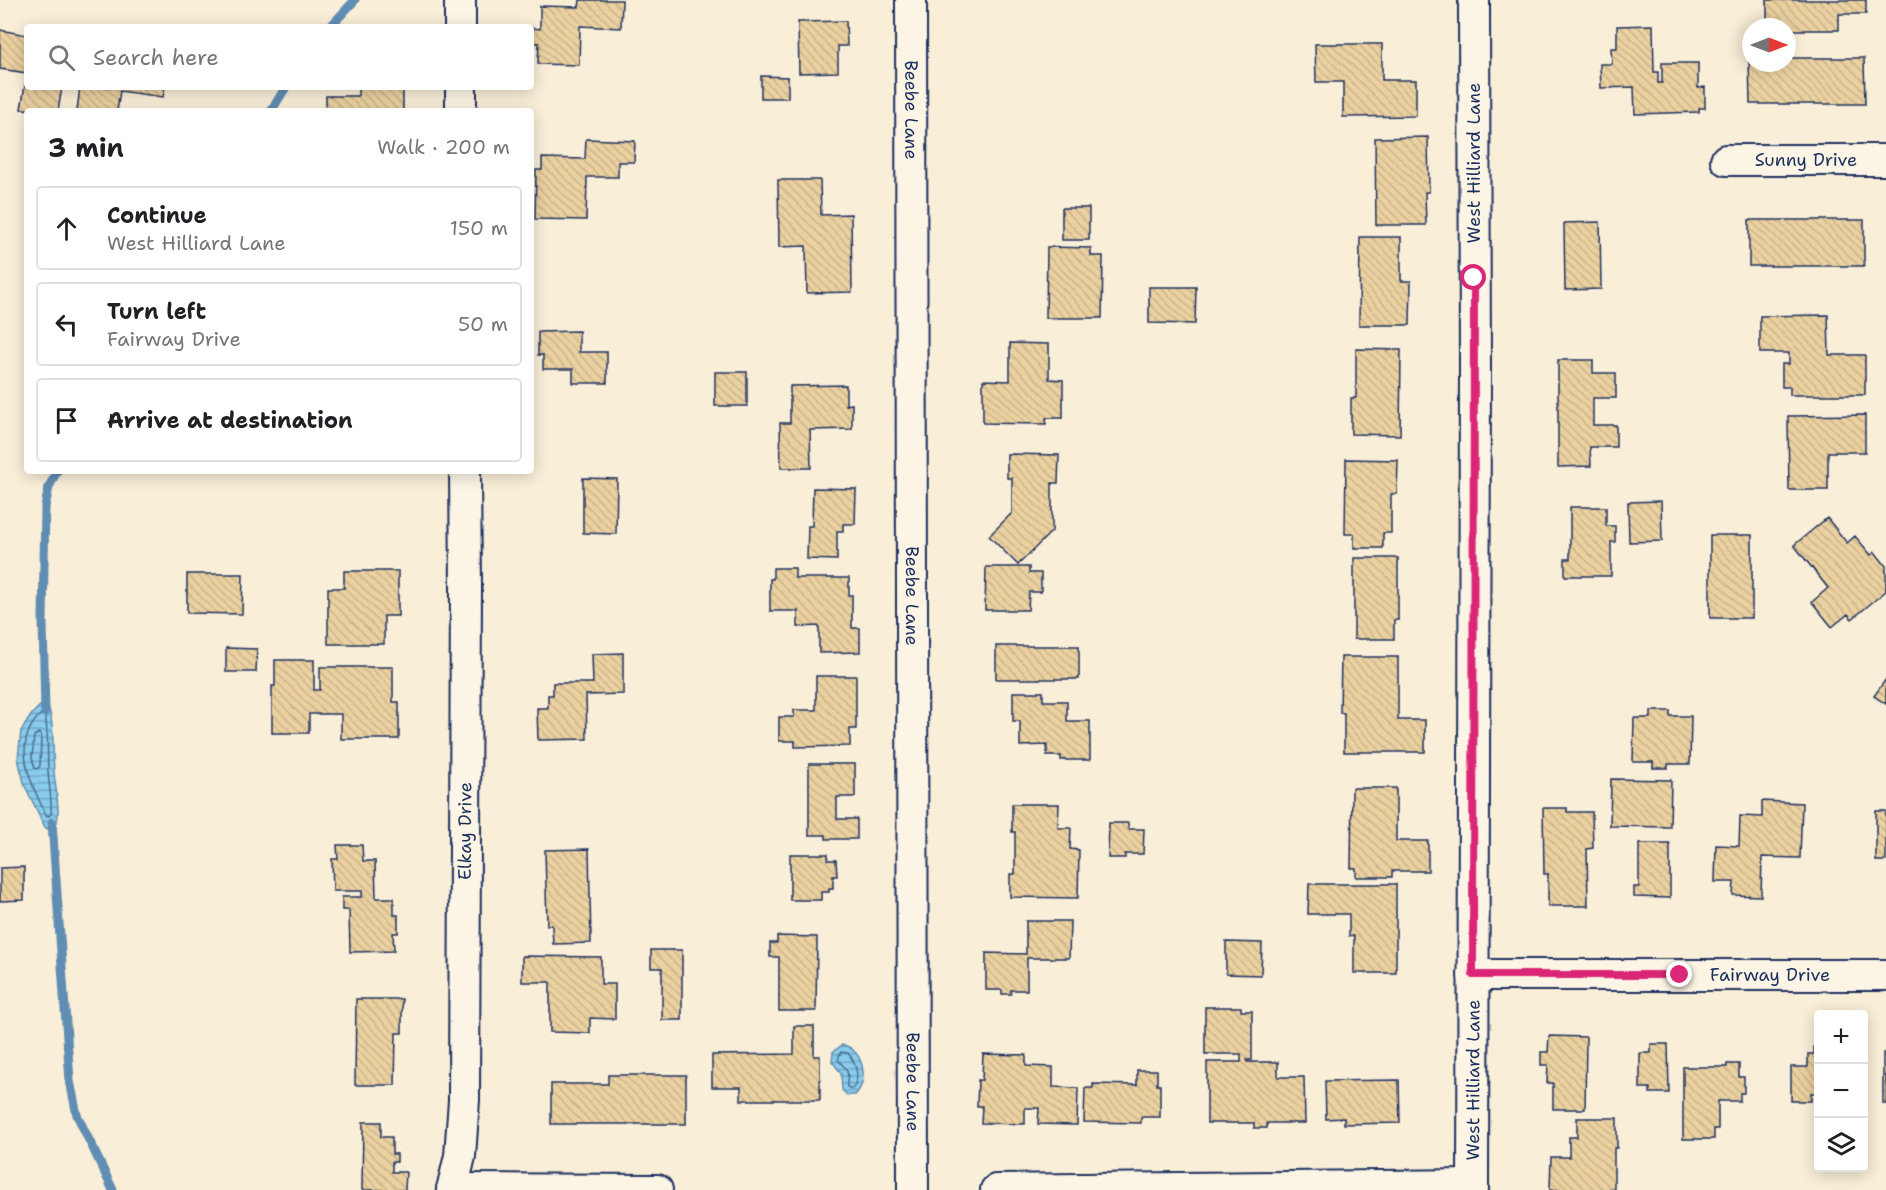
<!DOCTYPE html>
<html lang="en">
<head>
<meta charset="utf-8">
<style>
  body { margin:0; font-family:"Shantell Sans",sans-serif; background:#f2f2f2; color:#202124 }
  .controls { position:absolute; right:18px; bottom:18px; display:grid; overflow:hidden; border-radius:6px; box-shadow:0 3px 15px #0003 }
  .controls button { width:54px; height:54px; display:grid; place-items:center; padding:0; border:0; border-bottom:2px solid #e0e0e0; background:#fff; color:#202124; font:30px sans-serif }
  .compass { position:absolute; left:1742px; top:18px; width:54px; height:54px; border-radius:50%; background:#fff; box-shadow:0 3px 15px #0003; rotate:90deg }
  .stop { position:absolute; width:18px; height:18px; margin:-14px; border:4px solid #db2777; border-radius:50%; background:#fff }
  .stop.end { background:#db2777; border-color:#fff; box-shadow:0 2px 6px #0008 }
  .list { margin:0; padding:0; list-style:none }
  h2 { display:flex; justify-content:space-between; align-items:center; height:78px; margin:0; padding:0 24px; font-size:26px }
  h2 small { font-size:20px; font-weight:400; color:#757577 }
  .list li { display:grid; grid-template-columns:39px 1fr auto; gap:18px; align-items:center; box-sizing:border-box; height:84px; margin:0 12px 12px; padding:0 12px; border:2px solid #e0e0e0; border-radius:6px }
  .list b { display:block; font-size:22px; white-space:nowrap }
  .list p { margin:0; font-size:20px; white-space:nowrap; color:#757577 }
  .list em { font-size:20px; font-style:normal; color:#757577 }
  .icon { flex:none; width:33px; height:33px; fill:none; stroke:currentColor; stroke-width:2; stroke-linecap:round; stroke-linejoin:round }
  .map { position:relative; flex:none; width:1886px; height:1190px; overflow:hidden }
  .search { position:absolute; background:#fff; box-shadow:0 3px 15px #0003; left:24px; top:24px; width:510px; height:66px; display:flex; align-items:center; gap:15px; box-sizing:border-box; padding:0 21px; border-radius:6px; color:#757577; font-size:22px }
  .panel { position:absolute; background:#fff; box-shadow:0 3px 15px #0003; left:24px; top:108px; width:510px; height:366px; border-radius:6px }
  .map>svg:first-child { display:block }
  .water { fill:url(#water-rules); stroke:#5e8db3; stroke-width:1.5 }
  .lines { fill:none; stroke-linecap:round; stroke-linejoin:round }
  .shore { stroke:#476e96; stroke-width:1.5 }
  .stream { stroke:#5e8db3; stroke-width:9 }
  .building { fill:url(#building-back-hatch); stroke:#1b2f5e; stroke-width:1.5 }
  .minor-casing { stroke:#1b2f5e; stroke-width:34 }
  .minor { stroke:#fcf5e5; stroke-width:30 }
  .route { stroke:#db2777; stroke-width:8 }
  .labels { text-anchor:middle; stroke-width:5; stroke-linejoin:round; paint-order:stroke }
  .street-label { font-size:18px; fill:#1b2f5e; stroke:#fcf5e5 }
</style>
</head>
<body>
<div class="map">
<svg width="1886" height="1190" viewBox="0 0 1886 1190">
  <defs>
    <pattern id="water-rules" width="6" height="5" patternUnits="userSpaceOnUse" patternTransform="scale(1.5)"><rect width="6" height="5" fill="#8acceb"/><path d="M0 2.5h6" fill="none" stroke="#70a6c2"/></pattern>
    <pattern id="building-back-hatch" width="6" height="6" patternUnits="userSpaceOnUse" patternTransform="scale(1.5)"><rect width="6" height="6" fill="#ebd1a0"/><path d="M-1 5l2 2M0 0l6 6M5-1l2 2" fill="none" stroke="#c9b48c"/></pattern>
  </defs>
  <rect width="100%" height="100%" fill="#f9eed7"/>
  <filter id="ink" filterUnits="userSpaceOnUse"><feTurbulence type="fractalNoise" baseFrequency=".0167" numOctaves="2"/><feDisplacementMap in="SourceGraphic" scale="12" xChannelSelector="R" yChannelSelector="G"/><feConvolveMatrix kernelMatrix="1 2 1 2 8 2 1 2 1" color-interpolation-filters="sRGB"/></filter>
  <g filter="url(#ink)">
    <path class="water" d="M44,702L48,705C55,728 52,748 54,771C55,791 63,815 53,833L45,827L25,786L18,759L21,731L32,714Z
      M842,1045C863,1048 870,1080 855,1095H847L842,1090L841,1073L832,1061L833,1052Z"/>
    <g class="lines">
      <path class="shore" d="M41,714L45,716C49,735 47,753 48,772C49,786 52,800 51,814L49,816L46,815C31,783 10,743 41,714Z
        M39,733L41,736L40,766L37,769L35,768L32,758L34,736Z
        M841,1052L848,1053C856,1063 861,1078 852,1089L847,1087C846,1081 849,1076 847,1071C843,1062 834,1063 841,1052Z"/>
      <path class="stream" d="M330,27L355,0
        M271,111L286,87
        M45,712L43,621L45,507L49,487L57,471
        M52,822L70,1081L77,1115L113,1190"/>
    </g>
    <path class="building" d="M580,0H622L621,28L580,26L579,65L538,64L539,43H532L533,28L540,29V6L579,7Z
      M1767,0H1866V14H1839V30H1787V27H1767Z
      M846,21L847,46H838V72L799,73L798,22Z
      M1653,25L1654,72H1658V83H1662V63H1698V88L1705,87V108H1699V112L1635,114L1634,87L1601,88L1600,64H1612L1611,48H1617V26Z
      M0,30L27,35V87H62L58,111L21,109L27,73L0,69Z
      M1315,44H1382V80H1416V116L1343,117V82H1316Z
      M1749,58H1751V63H1787V58H1864L1865,104H1750Z
      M761,76L788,77V98H761Z
      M80,87H165L163,97L120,91L117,111H77Z
      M358,87H403V111H326V96H358Z
      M1428,137L1429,192H1425L1426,225H1376L1375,138Z
      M586,139L635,141L634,162H618V177H587L586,220L535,219L536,170H542V158L585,159Z
      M778,180H820L821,215L851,214L852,292L807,293L806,246L779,247Z
      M1062,208H1089V240H1062Z
      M1749,220H1864V266H1749Z
      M1600,222L1601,289L1565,290L1564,223Z
      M1360,237H1401V281H1411L1410,325H1359Z
      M1047,247L1091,248V256H1103L1102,318H1046Z
      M1149,287H1196L1195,324L1149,323Z
      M1828,315L1829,355H1865V395H1790V387H1782V364H1789V353H1760V316Z
      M579,331V352H607V383H573V369H543V355H538V332Z
      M1010,343L1049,344V379L1063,380V418H1046V424L983,423V380L1010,381Z
      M1356,349L1401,350L1400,435L1351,434V398H1356Z
      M1558,360H1593V373H1616V398H1593V425H1616V447H1590L1591,466L1558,467Z
      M715,372H747V406H715Z
      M846,385V405L852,404V429L810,430L811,468H781L780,423H790V386Z
      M1865,415V452H1828V490H1789L1788,416Z
      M1007,454L1059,455L1058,483H1052V531L1018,565L989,536L1012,513V478H1007Z
      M1346,459L1398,460L1397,494H1391V533H1383V548H1354V534H1345Z
      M583,478L617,479L616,534L583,533Z
      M813,488L856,489L855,524H843V531H837V560L807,559L808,526H812Z
      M1661,501L1662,541L1629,542L1628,502Z
      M1570,507H1606V526H1615V542H1611V576H1565V559H1570Z
      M1827,518L1847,543L1855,536L1871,555L1875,552L1886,566V591L1852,619L1848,614L1832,627L1812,602L1828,588L1794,545Z
      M1710,535H1752V618H1710Z
      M1354,558H1398V620H1394V639H1354Z
      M986,567H1029V573H1041V592H1029L1028,610H985Z
      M773,568H795V578H849V595H852V628H860V652L819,653V626L798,627V611H770V579H773Z
      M344,571H398V616H384V644H328V588H344Z
      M187,574H243L242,614L187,613Z
      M996,646H1079V679H996Z
      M226,648L257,649L256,672H226Z
      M623,653V694L586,695L587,739L538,740L537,708H548V695H553V683H593L592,654Z
      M1341,657H1398V720H1425V752H1344V713H1340Z
      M275,660H314V690H320V667H393V702H399V739H341V714H309V733H272V686H275Z
      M816,676H856V729H850V746L795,747V741H779V717H794V710H816Z
      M1886,679V704L1874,696Z
      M1013,692H1043V701H1067V721H1090V760H1061V756H1047V745L1020,746V721H1013Z
      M1651,711H1670V716H1691L1690,764H1668V768H1653V762H1633L1634,718H1651Z
      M809,764H855V797H837V819H857V839H826V835H809Z
      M1611,779L1671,780L1670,827L1610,826Z
      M1352,788H1396V841H1428V871H1392V877H1356V868H1351Z
      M1762,801L1802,803L1800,858L1762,857L1761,896L1733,895L1734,882H1715L1716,845L1739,846L1740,816L1762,817Z
      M1012,804H1059L1058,828H1071L1070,849L1079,850L1078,898L1010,897V874H1015V832H1012Z
      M1543,808H1567V812H1592L1593,848L1587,849L1588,906H1548V874H1544Z
      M1876,811H1886V861H1876Z
      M1109,823H1128V829H1144L1143,854H1125V858H1108Z
      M1639,844H1670V898L1634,897V887H1639Z
      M337,845H362L363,861H375L376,898H394V915H398V933H393L394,951L350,952L349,910H342V897H362V891H333L332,859H338Z
      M589,849L591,943L553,944L552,925H547L545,850Z
      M790,854H828V860H836L837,876H833V888H829V892H821V900H790Z
      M24,867V900L0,901V868Z
      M1309,884H1396V973H1354V936H1349V914H1308Z
      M1026,921H1070L1069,958H1027V990H1011V994H1002V990H986V953L1026,954Z
      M777,936L817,937L816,1011H779V957H770V943H777Z
      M1226,942L1262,943L1261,975L1226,974Z
      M651,950H682V1020H662V968H651Z
      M522,956L601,957V984H615V1019L590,1018V1033L550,1032V982H522Z
      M356,999H402V1033H396L395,1085H355Z
      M1205,1007H1241V1011H1252V1060H1247V1062H1278V1077H1304L1305,1123H1267V1128H1254V1123H1207V1062H1241V1054H1205Z
      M794,1026H814V1056H820V1100H741V1087H712V1055L794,1054Z
      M1549,1036L1586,1037L1585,1109H1553V1083H1547L1548,1065H1541V1052H1548Z
      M1651,1044H1668L1669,1093H1650V1088H1640V1053H1651Z
      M1814,1047H1818V1093H1811V1101H1791V1067H1808V1054H1814Z
      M1883,1053H1886V1104H1883Z
      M983,1054L1026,1055V1066L1053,1067V1087L1078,1088L1077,1125L1038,1124L1039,1108H1025V1124L981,1123L982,1106H977L978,1080H982Z
      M1727,1064H1739V1077H1744V1093H1740V1101H1718V1129H1714V1139H1683V1067H1727Z
      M1137,1070H1157V1085H1160V1117H1141V1123L1084,1122L1085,1088H1093V1084L1137,1085Z
      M608,1075H686V1124H551V1084H608Z
      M1399,1080L1400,1123L1344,1124V1118L1326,1119L1325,1081Z
      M1577,1118H1617V1148H1614V1190H1550L1551,1157H1569V1137H1577Z
      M363,1122H381V1137H392V1154H397V1162H392V1172H406L405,1190H362Z"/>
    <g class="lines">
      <g class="minor-casing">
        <g id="minor">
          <path d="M460,0V27"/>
          <path id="s1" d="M911,0L913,1190"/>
          <path d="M461,87V111"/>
          <path id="s2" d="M1726,160H1886"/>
          <path id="s3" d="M1473,975H1886"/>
          <path d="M452,1189L657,1190"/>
          <path id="s4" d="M452,1190L460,1156L464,1100L466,585L465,471"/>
          <path d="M996,1190L1473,1185"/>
          <path id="s5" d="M1473,1190L1475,370L1474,0"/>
        </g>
      </g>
      <use href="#minor" class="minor"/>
    </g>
  </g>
  <g class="lines" filter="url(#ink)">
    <path class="route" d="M1474,278L1473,975H1680"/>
  </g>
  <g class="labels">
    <g class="street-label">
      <text dy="6" stroke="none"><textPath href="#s1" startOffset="110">Beebe Lane</textPath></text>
      <text dy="6" stroke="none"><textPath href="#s2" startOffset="80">Sunny Drive</textPath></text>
      <text transform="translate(1474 163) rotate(-90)" y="6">West Hilliard Lane</text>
      <text dy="6" stroke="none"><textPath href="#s1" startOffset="596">Beebe Lane</textPath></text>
      <text dy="6" stroke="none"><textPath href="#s4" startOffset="360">Elkay Drive</textPath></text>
      <text dy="6" stroke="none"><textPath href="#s3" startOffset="297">Fairway Drive</textPath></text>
      <text dy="6" stroke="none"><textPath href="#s1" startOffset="1082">Beebe Lane</textPath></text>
      <text dy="6" stroke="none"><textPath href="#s5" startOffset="110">West Hilliard Lane</textPath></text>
    </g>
  </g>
</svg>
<div class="controls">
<button>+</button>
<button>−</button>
<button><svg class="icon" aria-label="layers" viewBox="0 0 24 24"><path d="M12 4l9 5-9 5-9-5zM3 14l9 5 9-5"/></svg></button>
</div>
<svg class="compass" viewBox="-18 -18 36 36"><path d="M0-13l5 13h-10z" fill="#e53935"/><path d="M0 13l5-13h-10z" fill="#757577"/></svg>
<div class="stop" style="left:1474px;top:278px"></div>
<div class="stop end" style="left:1680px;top:975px"></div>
<div class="search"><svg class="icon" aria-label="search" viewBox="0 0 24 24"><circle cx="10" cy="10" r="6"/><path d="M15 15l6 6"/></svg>Search here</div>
<section class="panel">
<h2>3 min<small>Walk · 200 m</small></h2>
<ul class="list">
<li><svg class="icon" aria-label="ahead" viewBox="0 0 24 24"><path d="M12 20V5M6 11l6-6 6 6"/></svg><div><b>Continue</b><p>West Hilliard Lane</p></div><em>150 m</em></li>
<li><svg class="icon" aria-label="left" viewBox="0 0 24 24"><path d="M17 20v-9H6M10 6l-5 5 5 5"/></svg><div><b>Turn left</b><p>Fairway Drive</p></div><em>50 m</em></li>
<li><svg class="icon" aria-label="arrive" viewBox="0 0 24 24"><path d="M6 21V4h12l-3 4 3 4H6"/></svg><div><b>Arrive at destination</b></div></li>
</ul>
</section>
</div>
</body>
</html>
